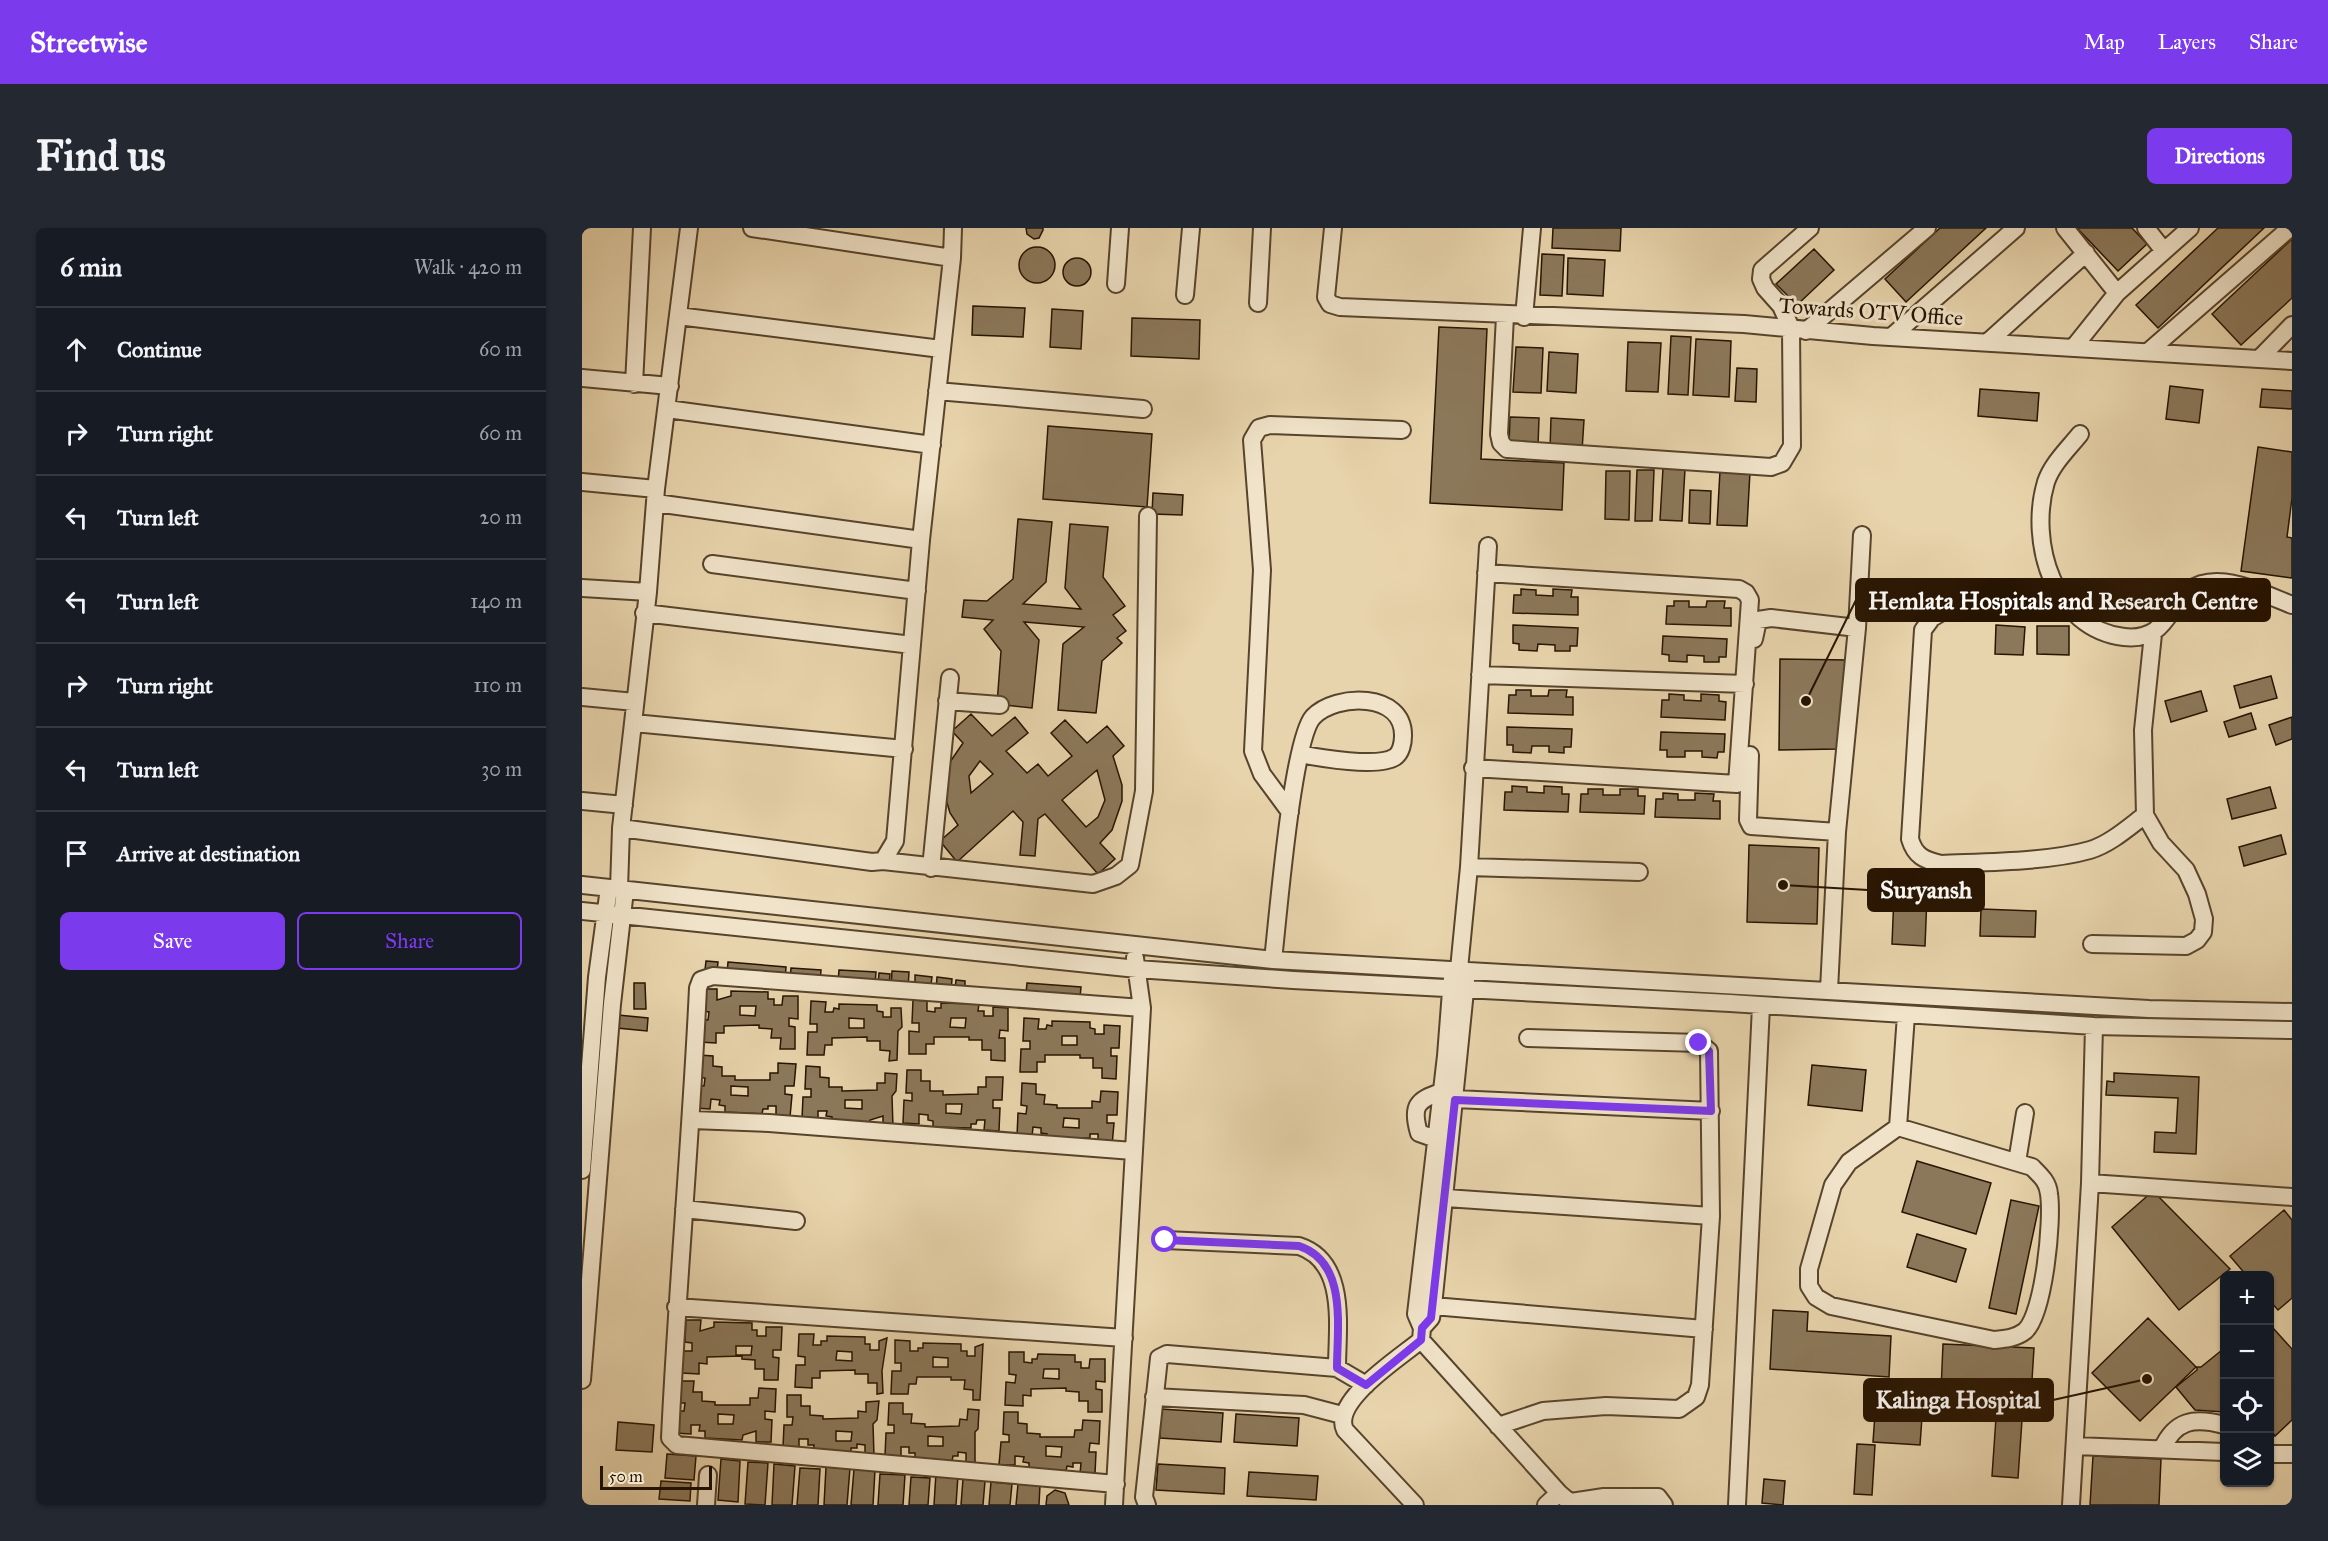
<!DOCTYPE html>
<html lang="en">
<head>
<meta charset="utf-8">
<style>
  body { margin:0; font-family:"IM FELL Great Primer",serif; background:#242831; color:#f1f3f6 }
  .controls { position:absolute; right:18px; bottom:18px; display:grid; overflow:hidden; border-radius:9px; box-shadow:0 2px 4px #0004 }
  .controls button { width:54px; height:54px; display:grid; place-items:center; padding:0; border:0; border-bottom:2px solid #363941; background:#171b24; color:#f1f3f6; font:30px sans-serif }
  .scale { position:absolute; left:18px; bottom:15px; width:112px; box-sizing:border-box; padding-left:6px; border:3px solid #271401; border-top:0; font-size:16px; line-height:21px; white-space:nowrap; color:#271401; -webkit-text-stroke:4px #f0e3c9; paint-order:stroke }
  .stop { position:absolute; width:18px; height:18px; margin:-14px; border:4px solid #7c3aed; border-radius:50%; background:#fff }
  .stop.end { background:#7c3aed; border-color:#fff; box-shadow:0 2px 6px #0008 }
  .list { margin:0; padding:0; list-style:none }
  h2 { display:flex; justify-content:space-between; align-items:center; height:78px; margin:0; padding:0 24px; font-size:26px }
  h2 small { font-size:20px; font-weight:400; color:#9ea1a6 }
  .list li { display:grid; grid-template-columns:39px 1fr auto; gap:18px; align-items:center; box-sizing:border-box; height:84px; padding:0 24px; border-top:2px solid #363941 }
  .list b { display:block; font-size:22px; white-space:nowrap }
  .list em { font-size:20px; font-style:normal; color:#9ea1a6 }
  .actions { display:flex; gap:12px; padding:18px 24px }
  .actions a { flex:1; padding:14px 0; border:2px solid #7c3aed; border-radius:9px; text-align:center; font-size:21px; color:#7c3aed }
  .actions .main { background:#7c3aed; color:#fff }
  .icon { flex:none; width:33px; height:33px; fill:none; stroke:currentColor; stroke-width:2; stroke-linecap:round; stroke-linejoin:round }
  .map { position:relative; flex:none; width:1710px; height:1277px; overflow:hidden; border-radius:9px }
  header { display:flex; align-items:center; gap:36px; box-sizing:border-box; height:84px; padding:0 30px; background:#7c3aed; color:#fff }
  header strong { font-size:28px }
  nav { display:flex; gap:33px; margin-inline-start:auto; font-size:21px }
  .intro { display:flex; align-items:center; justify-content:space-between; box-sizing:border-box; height:144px; padding:0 36px }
  h1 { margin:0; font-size:42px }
  .button { padding:15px 27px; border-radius:9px; background:#7c3aed; color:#fff; font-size:21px; font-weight:700 }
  main { display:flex; gap:36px; padding:0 36px }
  aside { flex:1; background:#171b24; border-radius:9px; box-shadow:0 2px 4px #0004 }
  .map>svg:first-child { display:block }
  .building { fill:#8b785a; stroke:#271401; stroke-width:1.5; fill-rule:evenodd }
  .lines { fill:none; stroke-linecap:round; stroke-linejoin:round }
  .minor-casing { stroke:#57442c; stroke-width:20 }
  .minor { stroke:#f0e3c9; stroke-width:16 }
  .route { stroke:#7c3aed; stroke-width:8 }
  .labels { text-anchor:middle; stroke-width:6; stroke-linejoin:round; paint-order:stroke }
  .street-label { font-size:22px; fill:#271401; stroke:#f0e3c9 }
  .leader { fill:none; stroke:#271401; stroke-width:2 }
  .callout-dot { fill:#271401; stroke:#f0e3c9; stroke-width:2 }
  .callout { fill:#271401; stroke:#271401; stroke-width:2 }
  .callout-label { font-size:24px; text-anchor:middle; font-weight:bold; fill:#fff }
</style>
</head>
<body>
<header>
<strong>Streetwise</strong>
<nav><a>Map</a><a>Layers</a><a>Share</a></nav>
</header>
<div class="intro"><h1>Find us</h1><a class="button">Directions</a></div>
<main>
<aside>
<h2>6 min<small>Walk · 420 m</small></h2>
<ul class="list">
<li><svg class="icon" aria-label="ahead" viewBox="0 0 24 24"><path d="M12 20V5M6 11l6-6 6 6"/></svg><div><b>Continue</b></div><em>60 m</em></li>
<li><svg class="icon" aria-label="right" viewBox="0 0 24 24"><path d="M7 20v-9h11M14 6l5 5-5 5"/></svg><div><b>Turn right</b></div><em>60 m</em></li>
<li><svg class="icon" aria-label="left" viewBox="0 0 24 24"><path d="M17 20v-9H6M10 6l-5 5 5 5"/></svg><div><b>Turn left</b></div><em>20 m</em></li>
<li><svg class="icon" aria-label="left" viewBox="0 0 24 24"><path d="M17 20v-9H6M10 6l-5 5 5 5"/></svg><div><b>Turn left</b></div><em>140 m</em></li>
<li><svg class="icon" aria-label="right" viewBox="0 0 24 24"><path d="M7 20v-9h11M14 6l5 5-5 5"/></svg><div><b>Turn right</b></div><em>110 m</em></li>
<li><svg class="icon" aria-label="left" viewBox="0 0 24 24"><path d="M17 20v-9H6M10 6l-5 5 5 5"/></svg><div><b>Turn left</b></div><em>30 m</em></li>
<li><svg class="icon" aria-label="arrive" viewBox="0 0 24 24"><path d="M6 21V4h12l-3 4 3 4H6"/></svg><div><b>Arrive at destination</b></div></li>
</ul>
<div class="actions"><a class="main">Save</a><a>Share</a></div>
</aside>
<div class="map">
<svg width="1710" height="1277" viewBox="0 0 1710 1277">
  <rect width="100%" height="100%" fill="#e8d4ac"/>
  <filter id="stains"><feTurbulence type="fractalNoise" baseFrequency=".00333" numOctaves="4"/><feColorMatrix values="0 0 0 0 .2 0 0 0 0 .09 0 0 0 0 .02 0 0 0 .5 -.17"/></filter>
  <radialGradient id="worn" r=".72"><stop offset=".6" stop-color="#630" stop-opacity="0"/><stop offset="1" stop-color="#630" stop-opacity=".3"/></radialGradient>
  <path class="building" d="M444,0H461V2L457,10L452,11L445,6Z
    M971,0H1039L1038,23L970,20Z
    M1358,0H1404L1324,74L1303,51Z
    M1495,0H1550L1565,16L1536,43Z
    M1636,0H1682L1576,100L1554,77Z
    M1710,11V70L1659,117L1630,86Z
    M437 37a18 18 0 1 1 36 0a18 18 0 1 1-36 0Z
    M1232,21L1252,42L1215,77L1194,56Z
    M960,26L982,27L980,68L958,67Z
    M481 44a14 14 0 1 1 28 0a14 14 0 1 1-28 0Z
    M986,30L1023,32L1021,68L985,66Z
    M391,78L443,80L441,109L390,107Z
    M470,81L501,83L499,121L468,119Z
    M550,90L618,92L617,131L549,128Z
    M857,99L905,101L899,231L982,235L980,282L848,275Z
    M1089,108L1109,109L1106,167L1086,166Z
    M1114,111L1149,113L1147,169L1111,167Z
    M1046,114L1079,115L1076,164L1044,163Z
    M934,119L961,120L959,165L931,164Z
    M967,124L996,126L994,165L965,163Z
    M1155,140L1175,141L1174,174L1153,173Z
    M1588,158L1621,162L1617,195L1584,191Z
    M1398,161L1457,165L1455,193L1396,188Z
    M1680,161L1710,163V181L1678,179Z
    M928,189L957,190L956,218L927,217Z
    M969,190L1002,192L1000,223L968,221Z
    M466,198L570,206L565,279L461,271Z
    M1676,219L1710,224V270L1705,309L1710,310V350L1659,343Z
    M1081,240L1103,241L1100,293L1078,292Z
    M1055,242H1072L1070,293H1053Z
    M1024,243H1048L1047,292L1023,291Z
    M1138,243L1168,244L1165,298L1135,297Z
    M1108,262L1129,263L1128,296L1107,295Z
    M571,265L601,267L600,287L570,286Z
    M436,291L470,294L464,354L441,376L499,381L483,360L488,296L526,299L521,349L543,378L531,387L544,403L535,410L540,415L520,433L514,485L476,482L481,416L502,399L442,394L457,412L450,480L415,476L419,423L402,401L411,392L380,389L382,372L405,373L431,351Z
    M939,361L954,362V367L971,368V361L990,362L989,369H996V387L931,385L932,367H939Z
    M1092,373H1107V379H1124L1125,373H1143L1142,380H1149V398L1084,396L1085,378H1092Z
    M931,397L996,400L995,418H988V423H973V417L956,416L955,423L937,422V416L931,415Z
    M1414,397L1443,399L1441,427L1413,426Z
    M1455,398H1487V427L1455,426Z
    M1081,408L1145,411L1144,429H1137V434H1122V428L1105,427V434L1087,433V427L1080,426Z
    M1198,431L1266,432L1256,521L1197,522Z
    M1689,448L1695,470L1658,480L1652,458Z
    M934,462H949V468H966L967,462H985L984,469H991V487L926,485L927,467H934Z
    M1619,463L1625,483L1589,494L1583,473Z
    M1087,466L1102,467V472L1119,473V466L1137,467V473L1144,474L1143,492L1079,489L1080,472H1087Z
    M1669,485L1674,501L1647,509L1642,494Z
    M389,486L410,508L433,489L446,505L424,523L445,545L456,536L466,548L490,528L469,505L483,492L505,515L525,498L542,518L531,528L540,557V573L530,602L518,615L533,631L516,646L463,586L456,591L453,628L438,627L441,594L431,583L375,634L358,613L376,597L368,585L363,568L368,534L381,515L370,503ZM398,533L411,546L389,565L387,548ZM515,542L523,572L516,589L504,599L480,572Z
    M1710,489V511L1694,517L1687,497Z
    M925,499L990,501L989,519H982V525L967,524V518H950L949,525L931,524V517H925Z
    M1079,504L1143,506L1142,524H1136L1135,530L1120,529V523H1103V529H1085V522H1078Z
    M930,558L945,559V564L962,565V558L980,559V566H987L986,584L922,582L923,564H930Z
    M1688,559L1694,580L1650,591L1645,571Z
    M1006,561H1021V567H1038V561H1056V568H1063L1062,586L998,584L999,566H1006Z
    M1081,565L1096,566V572H1113V565L1132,566L1131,573H1138V591L1073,589L1074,571H1081Z
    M1699,607L1704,626L1662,638L1657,619Z
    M1167,617L1237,620L1235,696L1165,694Z
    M1313,642L1346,643L1343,718L1310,716Z
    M1399,681L1454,683L1453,709L1398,708Z
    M124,733L136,734L135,744L123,742Z
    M146,734L204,739L203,751L145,746Z
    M209,740L239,742L238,755L208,752Z
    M257,742L294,744L293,757L256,754Z
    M310,743L327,744L326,761L309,760Z
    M297,745L308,746L307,758L296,757Z
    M333,747L350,749L349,756L333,755Z
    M355,749L370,751L369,763L354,762Z
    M374,752L383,753V762H373Z
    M52,755H63L64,781H52Z
    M445,755L499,759L498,769L444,765Z
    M120,761H135V772L149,768V763L186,764V771H192V777H200L201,768H216V791L207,790V798L213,799V821H198L199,810H189L190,801L177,800V797L142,798V805H134V815L117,814V791L126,792L127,784L120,783ZM158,778H174L173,788L158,787Z
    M331,772L345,773V783L353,784V780H359V775L397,776L396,783H402V788H411V779L426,780V803L418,802L417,810H423V833L409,832V822H400V812H387V809H352V816H344V826H327V803L337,804V795H330ZM369,790H384L383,800L368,799Z
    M229,773L244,774L243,784H251L252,780L257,781V776L295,777V783L301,784V789H309V780H319L320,799L316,803L315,832L307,833L308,823L298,822V813H285V809L250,810V817H243L242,827H225L226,804H235V796H228ZM267,790L282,791V800H267Z
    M36,787L66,790L65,803L35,800Z
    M442,790L457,791L456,801H464L465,797L470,798V793L508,794V800L513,801V806H522V797L538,798L537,820H529V828H535L534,851L520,850V840H511V830H498V827H463V834H455V844H438L439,821H448V813H441ZM480,808H495V817H480Z
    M117,827L131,828V838L140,839V848H153V852H188V845H196V835L214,836L212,858H203V866L210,867L208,889L194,888V878H186V881H181L180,886L143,884V878L137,877L138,872L129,871L128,881L113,880L114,857L122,858L123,850L117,849ZM149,858L166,859V868L149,867Z
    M1230,837L1284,842L1280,883L1226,877Z
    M224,838L238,839V849L247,850V859H260V863L295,862V855H303V845L315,846L314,863L310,868L311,899H301V888L288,892L287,897L250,895V889L244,888L245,883H236V892L220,891L221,869H229V861H223ZM263,872H280V881L263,880Z
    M325,842H339V853H348V863H361V867L396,866V859H404V849H421L420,872H411V880H418L417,903L402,902L403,892H395L394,896H389V900L351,899V893L346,892V887L337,886V896L321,895L322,872L330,873V865H324ZM364,876H380L379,886L364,885Z
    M1532,845L1617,849L1614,926L1572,924L1573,904L1594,905L1596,870L1524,867L1525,853L1532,854Z
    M440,855L454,856V866L463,867L462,876L475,877V880H510V873L518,874L519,863L536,864L535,887H525V895H532L530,918L516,917V906H508V910H502V915L465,912V906L459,905V900L451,899L450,909L435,908L436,885L444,886L445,878L439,877ZM482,890L497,891V900L481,899Z
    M1335,933L1409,955L1394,1006L1320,984Z
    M1571,963L1648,1041L1597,1082L1530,999Z
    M1429,972L1457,978L1434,1086L1407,1080Z
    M1702,982L1710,992V1070L1696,1082L1688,1073V1048H1665L1648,1028Z
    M1335,1006L1384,1021L1374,1054L1325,1039Z
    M1191,1082L1226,1084L1225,1103L1309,1108L1307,1149L1188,1141Z
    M1566,1090L1614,1139L1558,1193L1510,1145Z
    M104,1092H119L118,1103L132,1099V1094L170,1095V1102H175V1108H184V1099H200L199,1122H191V1129L197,1130L196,1152H182V1141H173V1132L160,1131V1128L125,1129V1136L117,1135V1146L100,1145L101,1123H110V1115L103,1114ZM154,1118H170L169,1127H154Z
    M1691,1100L1710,1121V1192L1693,1208L1688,1201V1104Z
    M217,1106H232L231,1117H239V1113H245V1108L283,1109V1116H288V1122H297V1113L305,1110L300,1143L301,1165L295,1166V1155H286V1146H273V1142L238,1143V1150H230V1160L213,1159L214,1137H223V1129L216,1128ZM255,1123L270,1124V1133L254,1132Z
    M313,1112L328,1113V1123H336V1120H341V1115L379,1116V1123H385V1128H393V1119L401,1116L398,1172H391V1162L382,1161L383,1152H369V1149H335L334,1156H327L326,1166H309L310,1143H319V1135H313ZM351,1129L366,1130V1139H351Z
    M1361,1116L1452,1120L1449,1168L1359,1163Z
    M1640,1122L1642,1125V1184L1613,1182L1594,1159L1615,1142V1139H1619Z
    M427,1124H442V1134L450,1135V1131H455L456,1126L493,1127V1134H499V1140H507L508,1131H523V1154L514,1153V1161L520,1162V1184H506V1173H497V1164L484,1163V1160L449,1161V1168L441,1167V1178L423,1177L424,1154L433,1155L434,1147L427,1146ZM462,1141H477V1151L461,1150Z
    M98,1153H112L111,1164H120V1173L133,1174V1177H168V1170H176L177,1160L194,1161L193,1184L183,1183V1191L190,1192L189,1214H174V1203L161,1207L160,1212L123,1210V1203H117L118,1197H109V1206L93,1205L94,1183H102L103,1175H97ZM136,1186L152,1187L151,1196H136Z
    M205,1167H219V1178H228V1187L241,1188V1191L276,1190V1183L284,1184V1174L297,1173L295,1192L291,1196L292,1228L283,1227V1217L275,1216V1220H269V1225L231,1224L232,1217H226V1211H217V1220H201L202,1197H210L211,1189H205ZM254,1203L270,1204L269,1213H254Z
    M307,1175H321V1186H330L329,1195L343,1196V1199L377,1198L378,1191L385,1192L386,1181L397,1182L396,1201L393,1204V1235H384V1225L376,1224V1228H371L370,1233L333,1232V1225H327V1219H319V1228H303L304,1205H312V1197H306ZM346,1208L361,1209V1218H346Z
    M579,1181L641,1185L639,1214L578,1210Z
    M422,1184H436V1195L445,1196V1205L458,1206V1209H492L493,1202H500L501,1192L518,1193L517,1216L508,1215L507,1224H514L513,1246H498L499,1235H491V1239L485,1238L484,1243L447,1241V1235L441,1234L442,1229L433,1228V1237H417L419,1214H427V1207L421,1206ZM464,1218L480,1219L479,1229L464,1228Z
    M654,1186L717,1190L715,1218L652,1214Z
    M1293,1186L1340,1189L1338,1217L1291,1214Z
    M1414,1190L1440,1192L1436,1250L1410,1248Z
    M36,1194L72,1197L70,1224L34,1222Z
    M1275,1216L1293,1217L1290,1267L1272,1266Z
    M85,1226L114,1228L112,1252L83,1250Z
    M1511,1228L1579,1231L1577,1277H1508Z
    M139,1231L158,1233L156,1274L136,1272Z
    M166,1234L186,1235L183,1277L163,1276Z
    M192,1236L213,1238L210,1277H190Z
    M576,1236L643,1240L642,1266L574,1262Z
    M244,1239L268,1240L265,1277H242Z
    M218,1240L238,1241L236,1277H215Z
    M272,1241L293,1242L291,1277H269Z
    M667,1244L736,1248L734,1272L665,1268Z
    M354,1245L376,1247L374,1277H352Z
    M298,1246L323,1247L321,1277H296Z
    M329,1249L348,1250L346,1277H327Z
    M381,1251L403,1253L401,1277H379Z
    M1182,1251L1203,1253L1201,1277L1180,1275Z
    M79,1253L109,1255L108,1273L77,1271Z
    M409,1254L430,1256L428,1277H407Z
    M436,1256L458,1257L457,1277H434Z
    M473,1262L483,1265L487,1277H464L465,1268Z"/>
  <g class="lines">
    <g class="minor-casing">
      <path id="minor" d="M170,0L370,30
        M751,0L744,69L748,76L758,79L1162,96L1291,108L1710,133
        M1483,0L1535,65
        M1564,0L1582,23
        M534,56L538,0
        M603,67L609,0
        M676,75L680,0
        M96,88L359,121
        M923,88L917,206L919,215L925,221L1189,239L1200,235L1210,218L1209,100L1199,78L1183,60L1179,51L1180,42L1228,0
        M942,89L950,0
        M1224,103L1345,0
        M1309,109L1434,0
        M1406,114L1504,25
        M1491,120L1535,65L1608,0
        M1567,123L1708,0
        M1677,131L1710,97
        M0,150L88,158
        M52,156L60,0
        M355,163L561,181
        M85,181L350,217
        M1498,206C1486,221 1470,236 1464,254C1446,314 1472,401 1542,409C1598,415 1582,352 1637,354C1658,354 1690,369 1710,377
        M0,254L74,261
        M74,275L339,312
        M130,336L335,363
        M0,360L66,364
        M1479,372L1443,378L1367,380L1350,390L1341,402L1328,611C1333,628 1342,632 1359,636C1403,634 1466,634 1508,622C1528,616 1547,599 1563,587
        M62,385L330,417
        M1172,411L1176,392L1189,390L1275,400
        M898,447L1163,456
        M0,469L53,474
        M365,473L418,477
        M52,495L322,521
        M1168,527L1166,592L1169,598L1255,604
        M891,540L1155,556L1168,372L1164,365L1157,361L904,345
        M0,573L42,577
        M708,584L680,546L671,523L680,342L670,212L677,200L688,197L820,202
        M39,600L290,634L301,633L313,613L339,312L370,30L371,0
        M301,633L511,656L534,648L548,637L562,563L566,288
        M887,639L1057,644
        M349,640L368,450
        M0,657L691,732L1567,781L1710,784
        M37,661L39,600L66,364L74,261L107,0
        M0,683L555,741L711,752L1148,775L1512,798L1710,802
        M1510,716L1604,718L1615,712L1621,704L1622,691L1615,666L1604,642L1579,615L1563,587L1561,502L1571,406
        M691,732C696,690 710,513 731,489C754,465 822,464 821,508C821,515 819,525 813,529C796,540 738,530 718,526
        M877,741L887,639L906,318
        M1247,762L1255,604L1275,400L1280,307
        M873,871L1129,883
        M110,892L187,895L551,923
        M1316,899L1450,939C1459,948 1466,954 1467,966C1471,992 1462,1086 1443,1103C1434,1110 1424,1111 1412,1112L1249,1078L1234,1069L1227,1058V1041L1251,957L1267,934L1316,899L1324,787
        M854,911L837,905C829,878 835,872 859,864
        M1435,934L1443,885
        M0,942L15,749L27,660
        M1508,955L1710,969
        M864,970L1129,988
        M102,981L214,993
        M583,1012L717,1018C766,1034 755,1100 755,1140
        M851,1078L1122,1101
        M94,1079L542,1110
        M840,1100L849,1090L851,1078L884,753
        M839,1112L977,1265L991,1277
        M0,1152L30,776L43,662
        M572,1169L722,1177L760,1187
        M916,1198L961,1183L1024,1178L1097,1181L1114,1169L1118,1157L1129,988L1127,823L1117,815L946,810
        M1494,1218L1642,1224
        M1580,1221C1593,1192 1612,1189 1642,1197
        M1688,1226H1710
        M534,1256L95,1217L88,1210C95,1060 109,910 116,760L119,752L131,748L560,780
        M989,1274L1022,1269H1076L1082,1277
        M124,1277L126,1247
        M532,1277L560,780L553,730
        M565,1277L562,1269L577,1130L585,1126L755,1140L784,1157
        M833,1277L763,1202C749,1173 819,1129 839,1112L840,1100L834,1086L864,828L870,750
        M964,1277L977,1265
        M1155,1277L1179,778
        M1489,1277L1508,955L1512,798"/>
    </g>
    <use href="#minor" class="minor"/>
  </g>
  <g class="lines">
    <path class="route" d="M583,1012L717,1018C766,1034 755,1100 755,1140L784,1157L839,1112L840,1100L849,1090L873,872L1129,883L1127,823L1117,815"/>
  </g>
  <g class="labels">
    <g class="street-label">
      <text transform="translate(1289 83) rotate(4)" y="8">Towards OTV Office</text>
    </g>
  </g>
  <path class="leader" d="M1224 473L1274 372M1201 657L1286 662M1565 1151L1471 1172"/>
  <g class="callout-dot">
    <circle cx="1224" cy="473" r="6"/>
    <circle cx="1201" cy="657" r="6"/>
    <circle cx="1565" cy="1151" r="6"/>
  </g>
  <g class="callout">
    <rect x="1274" y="351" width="414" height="42" rx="6"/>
    <rect x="1286" y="641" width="116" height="42" rx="6"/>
    <rect x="1282" y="1151" width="189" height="42" rx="6"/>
  </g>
  <g class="callout-label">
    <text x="1481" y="381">Hemlata Hospitals and Research Centre</text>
    <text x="1344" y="670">Suryansh</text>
    <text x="1376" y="1180">Kalinga Hospital</text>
  </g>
  <rect width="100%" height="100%" filter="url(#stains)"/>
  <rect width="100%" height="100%" fill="url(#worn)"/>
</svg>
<div class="controls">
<button>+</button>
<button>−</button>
<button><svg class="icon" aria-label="locate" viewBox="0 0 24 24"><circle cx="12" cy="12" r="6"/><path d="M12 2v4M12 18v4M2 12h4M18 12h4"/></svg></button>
<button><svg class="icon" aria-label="layers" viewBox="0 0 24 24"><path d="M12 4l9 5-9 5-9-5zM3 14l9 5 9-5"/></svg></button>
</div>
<div class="scale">50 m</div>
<div class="stop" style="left:583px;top:1012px"></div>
<div class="stop end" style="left:1117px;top:815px"></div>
</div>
</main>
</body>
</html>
